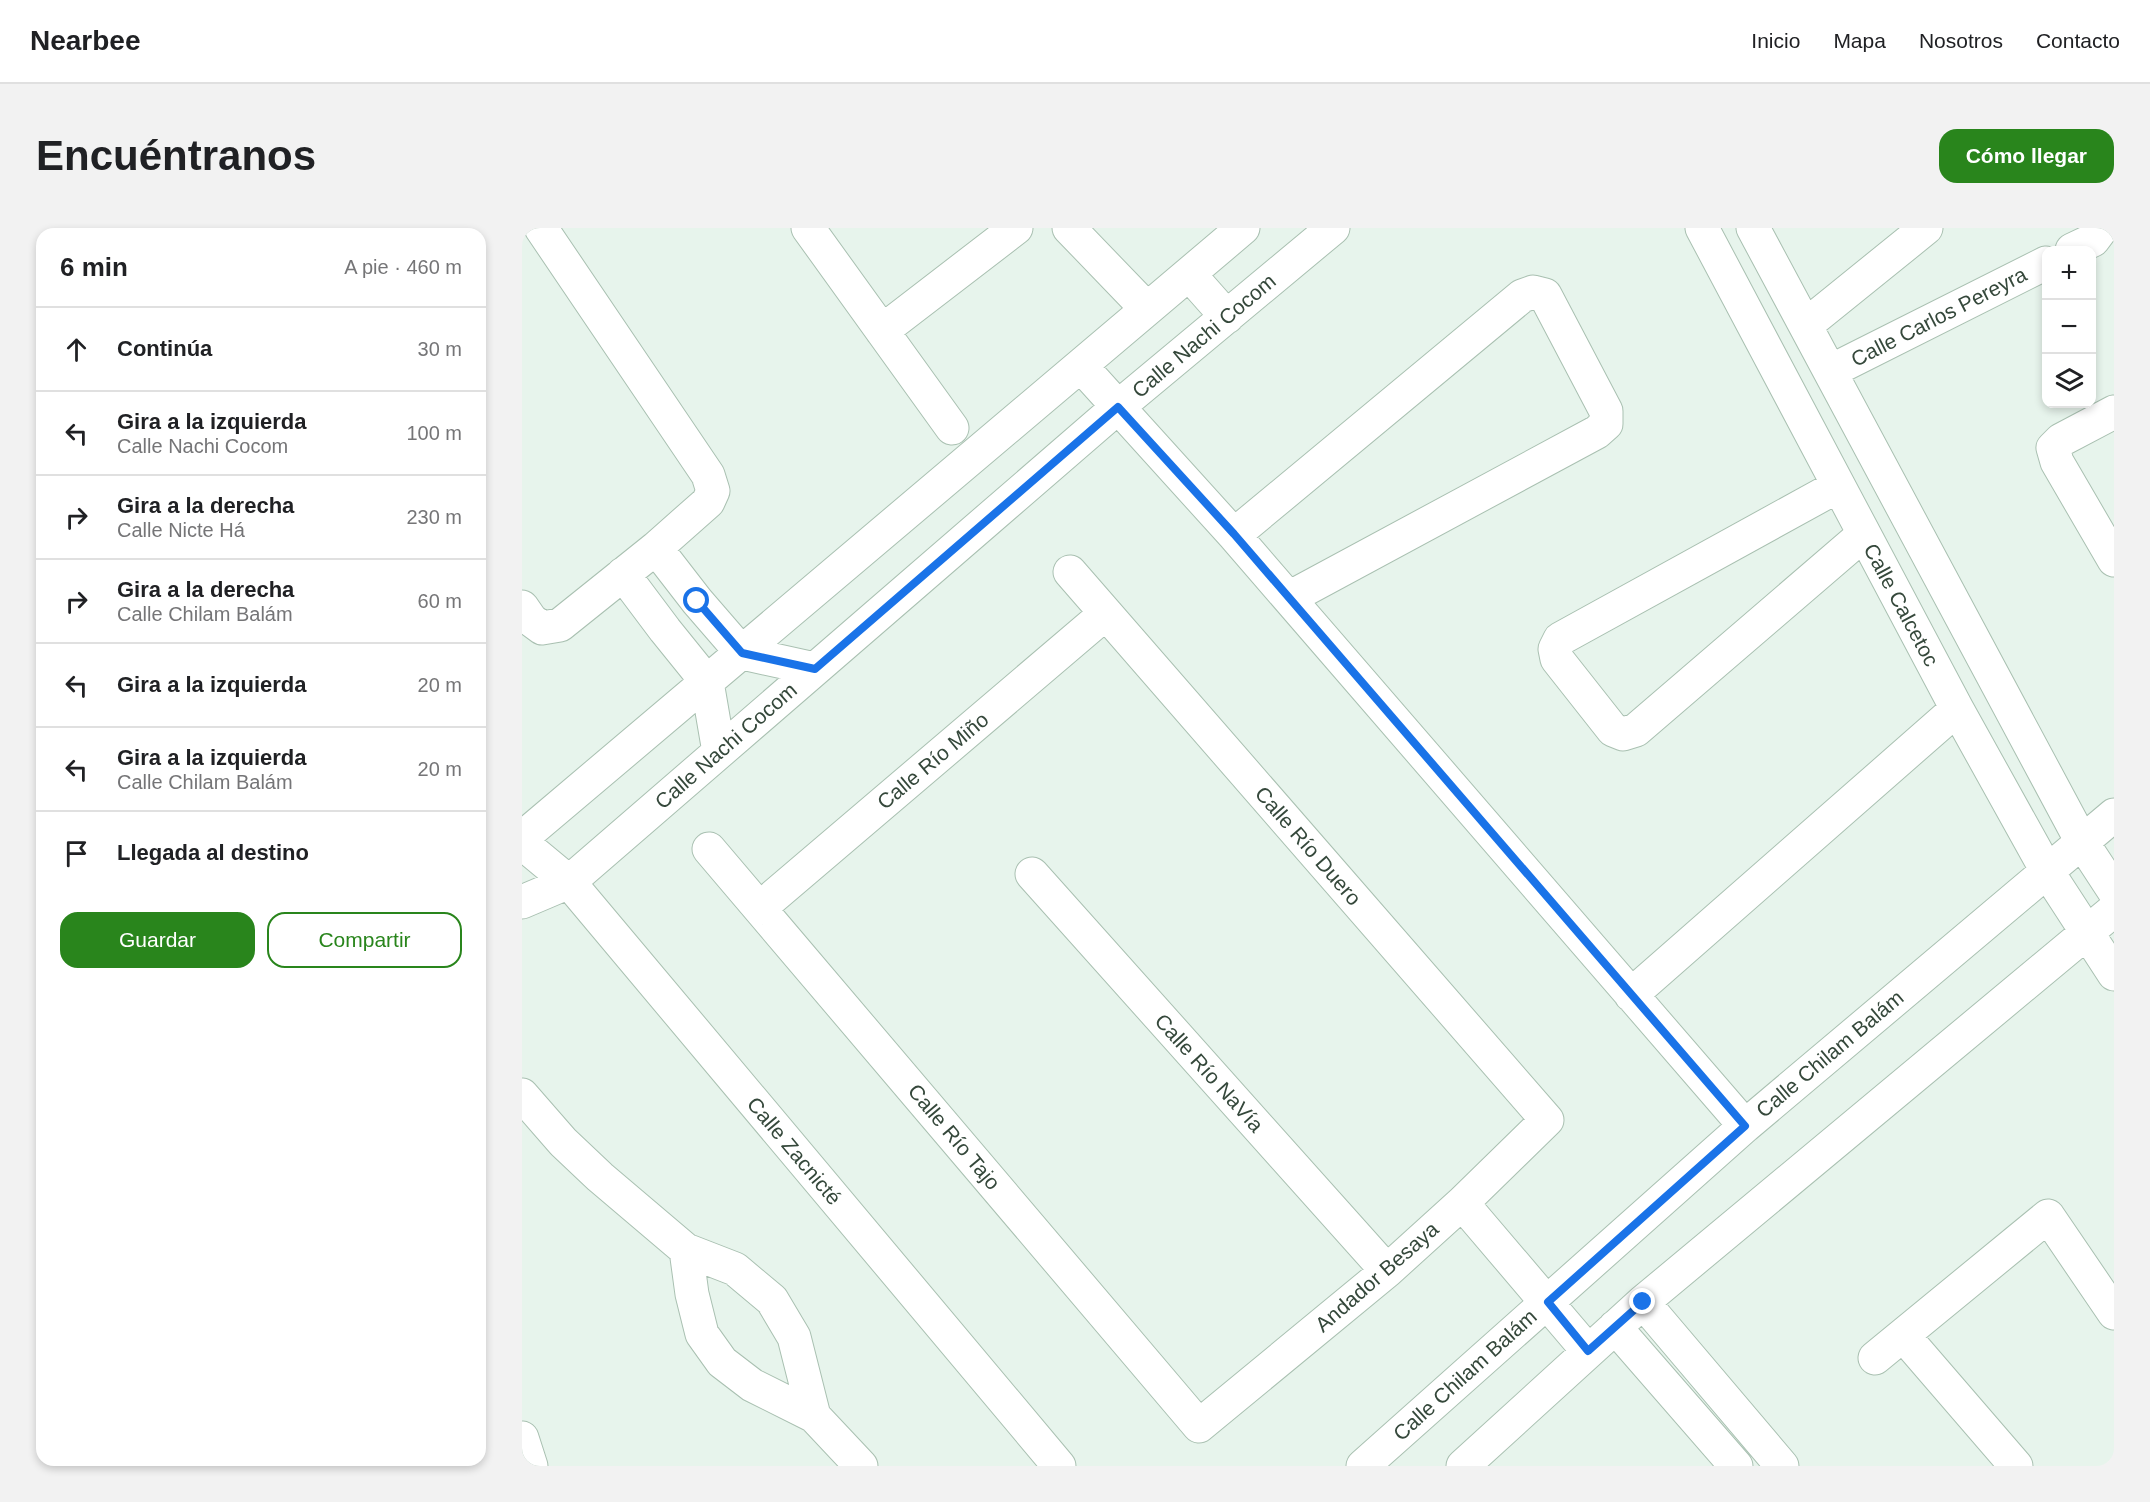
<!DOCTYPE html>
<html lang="es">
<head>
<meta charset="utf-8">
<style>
  body { margin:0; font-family:Helvetica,sans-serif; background:#f2f2f2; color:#202124 }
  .controls { position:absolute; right:18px; top:18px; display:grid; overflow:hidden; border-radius:12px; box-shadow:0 3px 9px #0003 }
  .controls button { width:54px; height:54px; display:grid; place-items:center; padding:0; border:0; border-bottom:2px solid #e0e0e0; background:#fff; color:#202124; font:30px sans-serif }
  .stop { position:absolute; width:18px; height:18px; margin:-14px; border:4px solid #1a73e8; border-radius:50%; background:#fff }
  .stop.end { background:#1a73e8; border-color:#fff; box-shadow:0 2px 6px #0008 }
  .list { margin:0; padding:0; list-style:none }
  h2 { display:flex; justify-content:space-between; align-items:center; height:78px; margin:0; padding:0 24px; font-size:26px }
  h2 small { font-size:20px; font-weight:400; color:#757577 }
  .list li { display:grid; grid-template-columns:39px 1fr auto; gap:18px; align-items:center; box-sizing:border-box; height:84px; padding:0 24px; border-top:2px solid #e0e0e0 }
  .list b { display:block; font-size:22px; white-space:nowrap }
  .list p { margin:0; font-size:20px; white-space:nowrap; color:#757577 }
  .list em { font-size:20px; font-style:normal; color:#757577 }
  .actions { display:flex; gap:12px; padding:18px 24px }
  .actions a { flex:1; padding:14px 0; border:2px solid #29851c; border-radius:18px; text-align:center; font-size:21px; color:#29851c }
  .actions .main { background:#29851c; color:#fff }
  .icon { flex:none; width:33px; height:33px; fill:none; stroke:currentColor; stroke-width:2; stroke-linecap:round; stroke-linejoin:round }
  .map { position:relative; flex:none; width:1592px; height:1238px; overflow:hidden; border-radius:18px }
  header { display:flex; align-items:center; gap:36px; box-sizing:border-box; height:84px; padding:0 30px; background:#fff; border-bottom:2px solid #e0e0e0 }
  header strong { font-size:28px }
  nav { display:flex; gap:33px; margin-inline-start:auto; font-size:21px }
  .intro { display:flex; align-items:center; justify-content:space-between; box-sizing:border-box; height:144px; padding:0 36px }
  h1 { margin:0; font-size:42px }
  .button { padding:15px 27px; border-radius:18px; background:#29851c; color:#fff; font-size:21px; font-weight:700 }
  main { display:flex; gap:36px; padding:0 36px }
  aside { flex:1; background:#fff; border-radius:18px; box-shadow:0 3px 9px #0003 }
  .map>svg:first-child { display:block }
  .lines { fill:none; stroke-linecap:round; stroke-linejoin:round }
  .minor-casing { stroke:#a9c0b1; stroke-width:35 }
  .minor { stroke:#fff; stroke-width:33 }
  .route { stroke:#1a73e8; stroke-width:8 }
  .labels { text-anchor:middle; stroke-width:4.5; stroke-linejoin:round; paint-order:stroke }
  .street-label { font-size:21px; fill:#35483b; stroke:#fff }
</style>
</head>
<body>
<header>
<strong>Nearbee</strong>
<nav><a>Inicio</a><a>Mapa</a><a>Nosotros</a><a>Contacto</a></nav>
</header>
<div class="intro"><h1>Encuéntranos</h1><a class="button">Cómo llegar</a></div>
<main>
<aside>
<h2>6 min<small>A pie · 460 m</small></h2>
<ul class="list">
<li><svg class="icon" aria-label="ahead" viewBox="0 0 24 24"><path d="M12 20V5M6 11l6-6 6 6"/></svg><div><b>Continúa</b></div><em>30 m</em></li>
<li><svg class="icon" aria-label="left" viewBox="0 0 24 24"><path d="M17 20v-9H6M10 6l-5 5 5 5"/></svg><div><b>Gira a la izquierda</b><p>Calle Nachi Cocom</p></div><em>100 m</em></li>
<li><svg class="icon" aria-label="right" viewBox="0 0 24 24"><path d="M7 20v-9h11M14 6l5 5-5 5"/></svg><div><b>Gira a la derecha</b><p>Calle Nicte Há</p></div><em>230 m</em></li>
<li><svg class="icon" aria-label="right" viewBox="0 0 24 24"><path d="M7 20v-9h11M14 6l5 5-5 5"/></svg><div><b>Gira a la derecha</b><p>Calle Chilam Balám</p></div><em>60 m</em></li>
<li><svg class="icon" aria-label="left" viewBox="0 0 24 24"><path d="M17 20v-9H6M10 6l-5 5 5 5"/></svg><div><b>Gira a la izquierda</b></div><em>20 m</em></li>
<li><svg class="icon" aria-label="left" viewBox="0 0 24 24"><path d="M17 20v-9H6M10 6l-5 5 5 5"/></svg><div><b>Gira a la izquierda</b><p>Calle Chilam Balám</p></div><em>20 m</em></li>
<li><svg class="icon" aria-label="arrive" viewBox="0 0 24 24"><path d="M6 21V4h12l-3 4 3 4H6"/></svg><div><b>Llegada al destino</b></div></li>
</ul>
<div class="actions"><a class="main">Guardar</a><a>Compartir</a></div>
</aside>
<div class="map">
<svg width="1592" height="1238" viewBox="0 0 1592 1238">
  <rect width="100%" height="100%" fill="#e7f4ec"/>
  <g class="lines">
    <g class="minor-casing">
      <path id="minor" d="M286,0L430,200
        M547,0L625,81
        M1180,0L1435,481L1525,643L1592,746
        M1231,0L1560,614L1592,663
        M1550,22L1571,12L1580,0
        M667,46L705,89
        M1284,97L1404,0
        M360,103L494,0
        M559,138L712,307L1223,898
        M1309,143L1524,35
        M1592,184L1539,212L1531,220L1535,234L1592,332
        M1316,258L1038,411L1033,421L1035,431L1091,502L1101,506L1114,502L1342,306
        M712,307L1000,68L1011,64L1023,67L1084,183V196L1075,204L767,370
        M134,320L175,373L220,425L293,441
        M101,346L143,402L185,454L197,524
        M0,379L9,392L20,400L38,397L134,320L186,274L191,263L186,247L19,0
        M0,610L721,0
        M0,615L47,654L537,1238
        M187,621L677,1198L865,1043L940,975L1025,892L548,344
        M510,646L865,1043
        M0,674L47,654L596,179L811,0
        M238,680L583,386
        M1109,767L1435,481
        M0,867L41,914L78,949L164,1022L213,1041L250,1072L272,1109L292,1188
        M940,975L1066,1123
        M164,1022L170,1066L180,1106L200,1134L230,1157L292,1188L339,1238
        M1121,1074L1260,1238
        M1093,1099L1214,1238
        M1381,1107L1494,1238
        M1353,1130L1526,988L1592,1085
        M0,1210L9,1238
        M841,1238L1223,898L1592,587
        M941,1238L1121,1074L1592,682"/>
    </g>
    <use href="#minor" class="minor"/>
  </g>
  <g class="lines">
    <path class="route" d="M175,373L220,425L293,441L596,179L712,306L1223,898L1026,1074L1066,1123L1121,1074"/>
  </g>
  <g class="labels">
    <g class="street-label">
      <text transform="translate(1417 89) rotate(-27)" y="7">Calle Carlos Pereyra</text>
      <text transform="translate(682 108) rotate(-40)" y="7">Calle Nachi Cocom</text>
      <text transform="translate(1379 377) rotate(62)" y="7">Calle Calcetoc</text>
      <text transform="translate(204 518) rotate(-41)" y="7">Calle Nachi Cocom</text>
      <text transform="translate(411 533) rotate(-40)" y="7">Calle Río Miño</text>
      <text transform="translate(786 618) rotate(49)" y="7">Calle Río Duero</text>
      <text transform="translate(1308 826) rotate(-40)" y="7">Calle Chilam Balám</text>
      <text transform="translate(687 845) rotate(48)" y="7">Calle Río NaVía</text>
      <text transform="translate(432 909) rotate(50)" y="7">Calle Río Tajo</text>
      <text transform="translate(272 923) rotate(50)" y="7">Calle Zacnicté</text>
      <text transform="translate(855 1049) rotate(-41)" y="7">Andador Besaya</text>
      <text transform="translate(943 1147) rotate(-42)" y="7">Calle Chilam Balám</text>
    </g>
  </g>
</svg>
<div class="controls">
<button>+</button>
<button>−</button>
<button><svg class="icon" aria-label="layers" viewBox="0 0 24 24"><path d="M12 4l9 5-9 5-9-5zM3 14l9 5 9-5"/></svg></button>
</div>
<div class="stop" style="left:175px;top:373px"></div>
<div class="stop end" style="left:1121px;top:1074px"></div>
</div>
</main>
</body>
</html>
